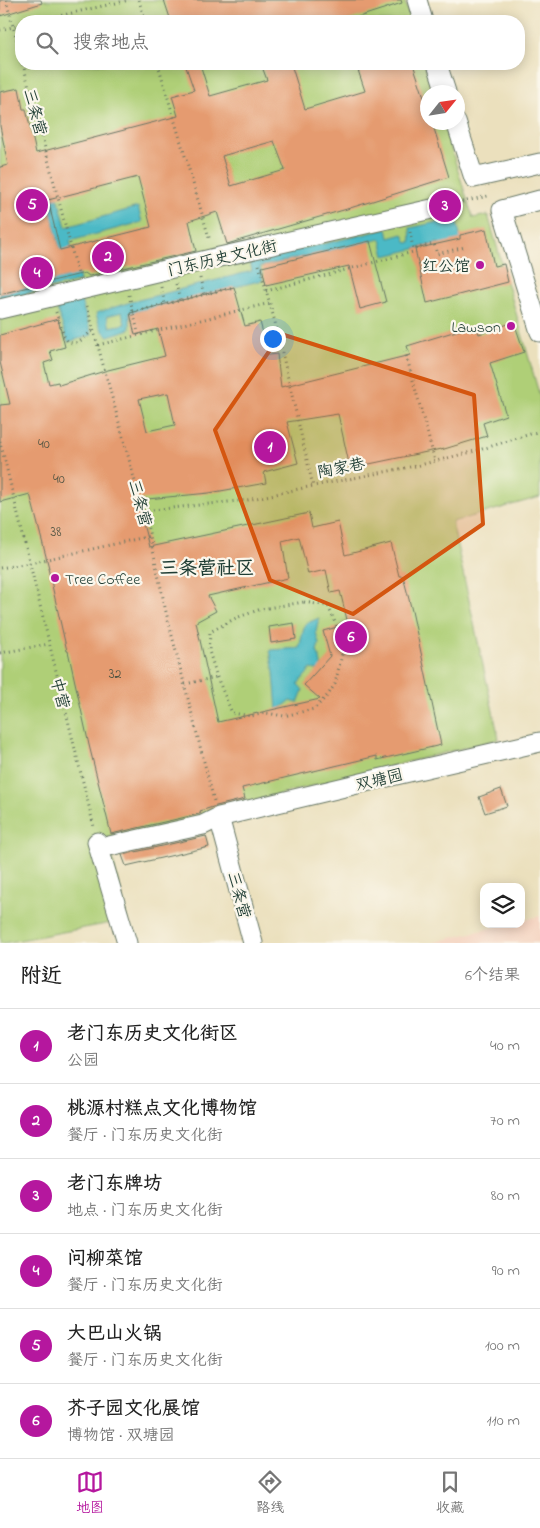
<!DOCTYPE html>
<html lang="zh">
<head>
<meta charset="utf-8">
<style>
  body { margin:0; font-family:"Indie Flower","LXGW WenKai TC",sans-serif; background:#f6f6f6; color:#222 }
  .controls { position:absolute; right:15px; bottom:15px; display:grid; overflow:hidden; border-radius:10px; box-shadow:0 2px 12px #0003 }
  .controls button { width:45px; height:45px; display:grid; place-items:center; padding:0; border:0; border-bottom:1px solid #e0e0e0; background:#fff; color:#222; font:25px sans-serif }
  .compass { position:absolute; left:420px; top:85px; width:45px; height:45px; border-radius:50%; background:#fff; box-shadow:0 2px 12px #0003; rotate:60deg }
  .you { position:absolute; left:272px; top:338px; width:18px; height:18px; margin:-12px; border:4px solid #fff; border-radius:50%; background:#1a73e8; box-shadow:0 0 0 8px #1a73e833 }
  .badge { display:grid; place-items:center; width:32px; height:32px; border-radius:50%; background:#b5179e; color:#fff; font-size:16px; font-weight:700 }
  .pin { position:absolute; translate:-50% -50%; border:2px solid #fff; box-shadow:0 1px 5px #0006 }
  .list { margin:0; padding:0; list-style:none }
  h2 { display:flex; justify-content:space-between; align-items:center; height:65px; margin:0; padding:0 20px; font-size:21px }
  h2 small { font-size:16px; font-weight:400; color:#767676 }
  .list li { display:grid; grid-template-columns:32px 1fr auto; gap:15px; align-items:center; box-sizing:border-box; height:75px; padding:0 20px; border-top:1px solid #e0e0e0 }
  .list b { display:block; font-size:19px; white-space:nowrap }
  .list p { margin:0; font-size:16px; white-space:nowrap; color:#767676 }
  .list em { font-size:16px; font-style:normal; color:#767676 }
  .icon { flex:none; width:28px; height:28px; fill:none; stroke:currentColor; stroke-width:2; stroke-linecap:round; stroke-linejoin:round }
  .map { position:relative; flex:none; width:540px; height:943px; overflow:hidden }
  .search { position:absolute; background:#fff; box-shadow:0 2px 12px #0003; left:15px; right:15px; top:15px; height:55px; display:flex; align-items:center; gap:12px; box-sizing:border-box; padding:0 18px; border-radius:20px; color:#767676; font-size:19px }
  .sheet { height:515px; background:#fff }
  nav { display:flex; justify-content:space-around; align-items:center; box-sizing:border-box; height:70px; border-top:1px solid #e0e0e0; background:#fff; font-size:14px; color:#767676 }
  nav a { display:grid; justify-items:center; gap:2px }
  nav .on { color:#b5179e }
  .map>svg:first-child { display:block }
  .built { fill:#f4d3c0 }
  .green { fill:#afcf77; stroke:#678656 }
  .water { fill:#4bb9c6; stroke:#357b7d; fill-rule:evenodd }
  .building { fill:#e59b6f; fill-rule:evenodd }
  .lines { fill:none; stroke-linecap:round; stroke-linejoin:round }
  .street-casing { stroke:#667664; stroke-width:21 }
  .path { stroke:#667664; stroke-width:3; stroke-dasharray:1 4; stroke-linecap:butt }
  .street { stroke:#fff; stroke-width:19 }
  .marked { fill:#d45610; fill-opacity:0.2; stroke:#d45610; stroke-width:4; stroke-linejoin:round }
  .poi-dot { fill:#b5179e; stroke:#fbf7ec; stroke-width:2 }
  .labels { text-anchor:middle; stroke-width:4.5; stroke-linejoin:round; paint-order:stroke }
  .number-label { font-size:14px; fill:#505443 }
  .street-label { font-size:16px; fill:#1f3d34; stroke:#fbf7ec }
  .poi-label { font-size:16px; fill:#1f3d34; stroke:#fbf7ec; text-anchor:end }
  .quarter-label { font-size:19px; font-weight:bold; fill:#1f3d34; stroke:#fbf7ec }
</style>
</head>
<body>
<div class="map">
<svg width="540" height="943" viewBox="0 0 540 943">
  <rect width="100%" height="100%" fill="#fbf7ec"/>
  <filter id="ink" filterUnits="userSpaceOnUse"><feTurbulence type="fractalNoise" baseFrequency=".02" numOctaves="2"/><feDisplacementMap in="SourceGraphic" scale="10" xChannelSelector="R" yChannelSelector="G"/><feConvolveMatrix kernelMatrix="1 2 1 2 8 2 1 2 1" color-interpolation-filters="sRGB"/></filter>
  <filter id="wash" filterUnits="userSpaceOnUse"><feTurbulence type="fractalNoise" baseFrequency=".0096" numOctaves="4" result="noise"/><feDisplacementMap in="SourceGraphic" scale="20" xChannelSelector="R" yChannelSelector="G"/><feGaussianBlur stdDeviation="1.12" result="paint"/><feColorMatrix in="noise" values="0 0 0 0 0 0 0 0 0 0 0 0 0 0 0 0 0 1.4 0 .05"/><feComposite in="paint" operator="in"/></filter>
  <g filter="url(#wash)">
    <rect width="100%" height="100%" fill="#ebe0bd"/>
    <path class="built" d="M540,916V943H431L507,924H521V921Z"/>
    <path class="green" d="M0,0H404L411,21H21V64H424L434,92H428V122L443,123L473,218L488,215L540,397V497L452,522L499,739L217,810L111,852L127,920L4,943H0Z"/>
    <path class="water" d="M57,194L66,227L138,207L142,222L70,241L80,281L0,300V294L67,277L47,197Z
      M456,218L469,273L447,278L439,243L385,256L381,239L260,267L263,280L130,313V329L108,336C100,330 98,321 96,313L131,302L252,271L250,261L387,229L389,238L403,234L407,243L411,242L410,228ZM122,312L125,324L110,327L107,316Z
      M80,298L92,335L68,342L56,306Z
      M319,618L316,632L319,644L317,651L320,658L322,671L311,669L298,684L303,690L298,703L290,701L277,711L274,673L270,650L299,648L305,624Z"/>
    <g id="blocks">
      <path class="building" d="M0,0H41L42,3L0,16Z
        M164,0H401L402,3L346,21H171Z
        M185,64H200L210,96L267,80L261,64H291L305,109L365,91L356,64H413L428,109V122H432L449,177L347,209L227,244L217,212L189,221L196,251L89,276L85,273L0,294V167L8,165L0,126V92L19,88L23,109H26L36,153L178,116L172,96L194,90ZM274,141L285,170L231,186L222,156ZM138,177L151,227L60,250L48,200Z
        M486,229L494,266L504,264L508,282L427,303L415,249L460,239V235Z
        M370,241L386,302L360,309L349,266L266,285L262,267Z
        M234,287L245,326L260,322L269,355L277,354L281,387L410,355L407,346L476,325L479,334L514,322L524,352L490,363L506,415L483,423L487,436L441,450V449L350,468L338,414L287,422L298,463L264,472L266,483L209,493L137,500L149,547L309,513L312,528L338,522L345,555L391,543L399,576H403L412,611L441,745L377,760V756L242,788L245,799L216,806L200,811L201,813L199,814L111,834L89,745L68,651H67L48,568H49L30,494L0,502V405L10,404L0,362V335L58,319L65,347L50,351L53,360L44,363L49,384L58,382L59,385L108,370L165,356L158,329L135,335L130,313ZM168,393L175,425L147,431L139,399ZM299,537L308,574L326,570L331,593L340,591L348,624L323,631L330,656L304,685L320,699L218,722L196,622L216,611L208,596L288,578L282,541Z
        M294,623L296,639L271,643L269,627Z
        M501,789L507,806L485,813L479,797Z
        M206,836L209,847L126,866L122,855Z"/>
    </g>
  </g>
  <g filter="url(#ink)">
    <use href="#blocks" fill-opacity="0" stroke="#667664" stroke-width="1"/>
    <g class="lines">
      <g class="street-casing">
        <path id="street" d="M417,0L423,21
          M437,64L446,92
          M456,122L474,178L540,163
          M540,200L502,210L540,332
          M0,309L215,258L445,206
          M219,817L253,943
          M97,842L127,943
          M100,848L203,825L219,817L374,780L540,742"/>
      </g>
      <path class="path" d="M6,0L21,56
        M139,0L145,21
        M37,21L129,0
        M0,30L21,25
        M23,64L78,274
        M158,64L210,241
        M462,202L488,196
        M410,232L413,249L434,244L437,254L465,247
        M259,265L275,322L313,486
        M200,278L204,295
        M176,284L180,301
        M161,287L165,304
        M266,291L413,252V249
        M129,295L139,336
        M87,306L150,536L166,612L214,801
        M56,312L64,336L68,342C83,346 84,334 95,330
        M133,312L234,287
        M98,345L270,303
        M405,351L435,461
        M0,441L94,827
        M143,511L247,500L313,486L420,465L479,450L540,431
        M0,568L30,563L150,536
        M304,602L328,606L337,627L342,654L335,684L328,695L314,709L284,716L266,713L251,716L232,713L217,677L209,651L210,632L236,618L261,609Z
        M0,653L49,644
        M185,684L217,677"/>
      <use href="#street" class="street"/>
    </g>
  </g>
  <path class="marked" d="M281,334L474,395L483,524L353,614L270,580L215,430Z"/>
  <g class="poi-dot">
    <circle cx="480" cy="265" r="5"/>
    <circle cx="511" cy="326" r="5"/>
    <circle cx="55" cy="578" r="5"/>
  </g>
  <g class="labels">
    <g class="number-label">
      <text x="44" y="448">40</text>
      <text x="59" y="483">40</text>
      <text x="56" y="536">38</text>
      <text x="115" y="678">32</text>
    </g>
    <g class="street-label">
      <text transform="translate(36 112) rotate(75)" y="6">三条营</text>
      <text transform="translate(222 257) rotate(-13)" y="6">门东历史文化街</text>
      <text transform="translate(341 467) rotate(-11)" y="6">陶家巷</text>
      <text transform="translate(141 503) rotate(75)" y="6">三条营</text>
      <text transform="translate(61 693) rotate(76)" y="6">中营</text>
      <text transform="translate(379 779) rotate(-13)" y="6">双塘园</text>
      <text transform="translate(240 895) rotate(75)" y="6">三条营</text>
    </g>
    <g class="poi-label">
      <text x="470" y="271">红公馆</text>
      <text x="501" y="332">Lawson</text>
      <text x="65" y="584" text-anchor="start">Tree Coffee</text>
    </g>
    <g class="quarter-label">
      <text x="207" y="574">三条营社区</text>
    </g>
  </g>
</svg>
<div class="controls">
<button><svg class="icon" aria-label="layers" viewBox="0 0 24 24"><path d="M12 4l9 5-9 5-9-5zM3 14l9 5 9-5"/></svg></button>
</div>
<svg class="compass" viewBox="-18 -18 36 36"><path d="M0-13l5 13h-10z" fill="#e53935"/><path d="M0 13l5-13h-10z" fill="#767676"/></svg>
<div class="you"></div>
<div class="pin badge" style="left:270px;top:447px">1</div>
<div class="pin badge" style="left:108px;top:257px">2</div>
<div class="pin badge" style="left:445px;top:206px">3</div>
<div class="pin badge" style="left:37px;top:273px">4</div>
<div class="pin badge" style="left:32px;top:205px">5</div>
<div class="pin badge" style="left:351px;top:637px">6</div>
<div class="search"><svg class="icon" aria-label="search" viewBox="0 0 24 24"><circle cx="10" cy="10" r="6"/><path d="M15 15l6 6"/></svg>搜索地点</div>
</div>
<section class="sheet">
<h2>附近<small>6个结果</small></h2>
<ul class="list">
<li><span class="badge">1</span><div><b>老门东历史文化街区</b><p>公园</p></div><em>40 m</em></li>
<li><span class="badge">2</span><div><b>桃源村糕点文化博物馆</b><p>餐厅 · 门东历史文化街</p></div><em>70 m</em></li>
<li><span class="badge">3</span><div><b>老门东牌坊</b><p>地点 · 门东历史文化街</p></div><em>80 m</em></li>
<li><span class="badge">4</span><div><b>问柳菜馆</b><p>餐厅 · 门东历史文化街</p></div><em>90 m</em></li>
<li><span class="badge">5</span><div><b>大巴山火锅</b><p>餐厅 · 门东历史文化街</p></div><em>100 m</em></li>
<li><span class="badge">6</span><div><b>芥子园文化展馆</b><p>博物馆 · 双塘园</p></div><em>110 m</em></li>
</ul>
</section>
<nav>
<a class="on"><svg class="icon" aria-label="map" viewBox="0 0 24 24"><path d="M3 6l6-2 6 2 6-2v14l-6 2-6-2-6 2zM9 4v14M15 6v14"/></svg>地图</a>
<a><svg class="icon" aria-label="directions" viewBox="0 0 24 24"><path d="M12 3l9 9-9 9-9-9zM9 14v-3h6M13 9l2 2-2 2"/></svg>路线</a>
<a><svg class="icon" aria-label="saved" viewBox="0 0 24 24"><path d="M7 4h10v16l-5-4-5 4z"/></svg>收藏</a>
</nav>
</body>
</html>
